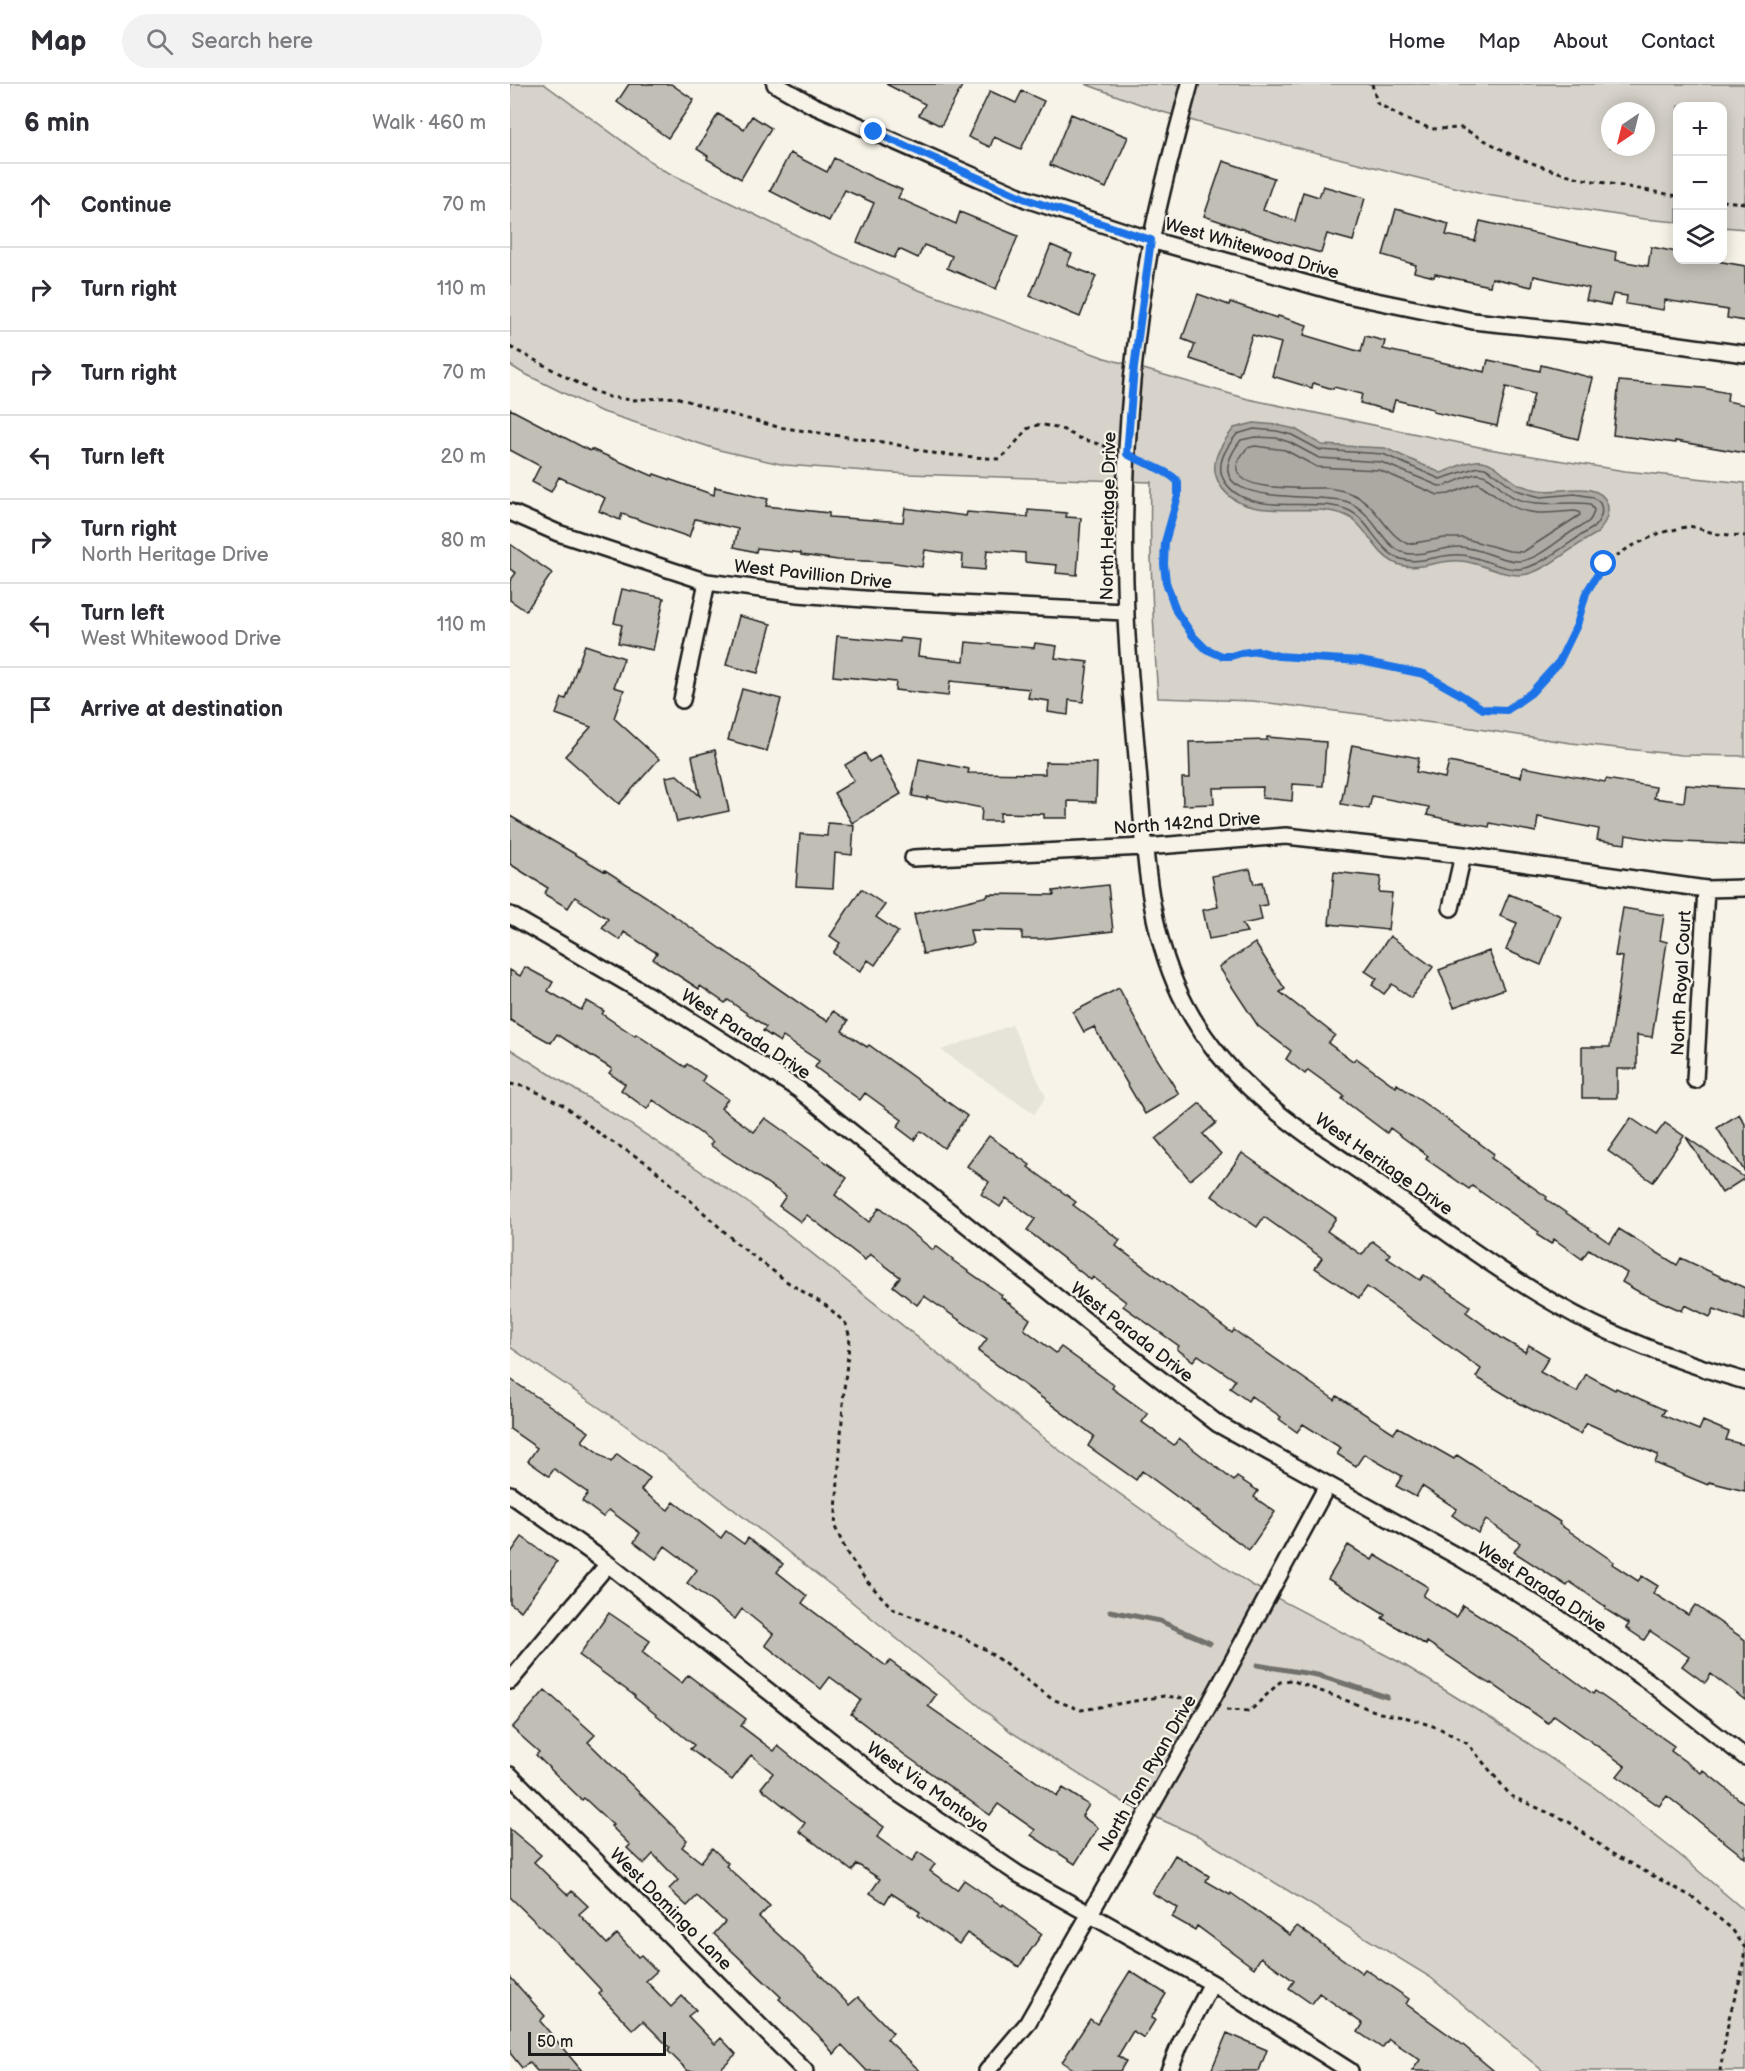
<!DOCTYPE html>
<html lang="en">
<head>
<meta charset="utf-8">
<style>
  body { margin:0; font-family:"Balsamiq Sans",sans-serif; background:#f2f2f3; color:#2b2b33 }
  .controls { position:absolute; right:18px; top:18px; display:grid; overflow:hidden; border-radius:12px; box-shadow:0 3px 15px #0003 }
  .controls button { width:54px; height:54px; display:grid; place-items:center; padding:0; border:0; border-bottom:2px solid #e1e1e2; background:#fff; color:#2b2b33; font:30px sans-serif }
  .compass { position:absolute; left:1091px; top:18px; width:54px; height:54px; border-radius:50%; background:#fff; box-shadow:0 3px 15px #0003; rotate:215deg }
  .scale { position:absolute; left:18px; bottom:15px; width:138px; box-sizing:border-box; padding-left:6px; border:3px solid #1c1c1c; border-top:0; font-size:16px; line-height:21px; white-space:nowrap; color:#1c1c1c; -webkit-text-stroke:4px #f7f3e8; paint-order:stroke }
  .stop { position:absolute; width:18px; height:18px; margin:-14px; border:4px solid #1a73e8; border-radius:50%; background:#fff }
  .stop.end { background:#1a73e8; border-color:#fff; box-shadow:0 2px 6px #0008 }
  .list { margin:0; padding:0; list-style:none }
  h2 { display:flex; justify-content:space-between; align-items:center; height:78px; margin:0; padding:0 24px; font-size:26px }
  h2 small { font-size:20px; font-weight:400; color:#7c7c81 }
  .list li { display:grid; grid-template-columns:39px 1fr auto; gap:18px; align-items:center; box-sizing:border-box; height:84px; padding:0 24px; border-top:2px solid #e1e1e2 }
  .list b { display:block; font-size:22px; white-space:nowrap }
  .list p { margin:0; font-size:20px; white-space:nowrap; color:#7c7c81 }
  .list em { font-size:20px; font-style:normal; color:#7c7c81 }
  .icon { flex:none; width:33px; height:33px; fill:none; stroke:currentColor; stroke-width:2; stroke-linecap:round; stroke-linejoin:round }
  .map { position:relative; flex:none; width:1235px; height:1987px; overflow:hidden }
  header { display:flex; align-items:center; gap:36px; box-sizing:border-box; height:84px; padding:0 30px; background:#fff; border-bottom:2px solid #e1e1e2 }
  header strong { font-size:28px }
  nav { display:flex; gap:33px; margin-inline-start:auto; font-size:21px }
  .search { width:420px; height:54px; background:#f2f2f3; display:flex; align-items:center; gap:15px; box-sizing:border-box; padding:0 21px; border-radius:33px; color:#7c7c81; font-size:22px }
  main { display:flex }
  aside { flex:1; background:#fff }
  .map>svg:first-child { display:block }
  .built { fill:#e6e3d9 }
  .green { fill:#d7d3cb; stroke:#7a7874; stroke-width:1.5; fill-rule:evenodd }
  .water { fill:#aca9a2; stroke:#72716c; stroke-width:1.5 }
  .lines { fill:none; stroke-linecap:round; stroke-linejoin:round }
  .shore { stroke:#565452; stroke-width:1.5 }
  .stream { stroke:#72716c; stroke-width:5 }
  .building { fill:#c0beb5; stroke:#1c1c1c; stroke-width:1.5 }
  .street-casing { stroke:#1c1c1c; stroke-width:20 }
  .path { stroke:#1c1c1c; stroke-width:3; stroke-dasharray:4.5 4.5; stroke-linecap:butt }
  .street { stroke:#f7f3e8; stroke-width:15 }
  .route { stroke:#1a73e8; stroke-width:8 }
  .labels { text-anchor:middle; stroke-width:4.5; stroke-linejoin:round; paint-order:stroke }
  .street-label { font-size:18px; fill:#1c1c1c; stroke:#f7f3e8 }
</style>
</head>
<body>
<header>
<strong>Map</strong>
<div class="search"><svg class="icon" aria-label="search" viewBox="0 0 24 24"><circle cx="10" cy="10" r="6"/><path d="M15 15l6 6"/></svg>Search here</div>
<nav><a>Home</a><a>Map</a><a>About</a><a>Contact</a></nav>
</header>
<main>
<aside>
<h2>6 min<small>Walk · 460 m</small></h2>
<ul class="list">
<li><svg class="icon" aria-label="ahead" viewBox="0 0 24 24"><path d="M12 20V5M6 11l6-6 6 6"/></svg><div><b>Continue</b></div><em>70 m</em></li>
<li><svg class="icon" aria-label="right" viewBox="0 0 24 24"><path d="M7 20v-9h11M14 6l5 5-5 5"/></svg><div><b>Turn right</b></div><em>110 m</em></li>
<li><svg class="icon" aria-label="right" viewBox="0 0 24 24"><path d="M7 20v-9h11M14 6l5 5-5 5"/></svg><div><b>Turn right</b></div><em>70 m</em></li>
<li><svg class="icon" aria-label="left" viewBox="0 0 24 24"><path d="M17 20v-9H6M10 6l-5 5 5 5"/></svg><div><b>Turn left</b></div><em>20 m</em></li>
<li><svg class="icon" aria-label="right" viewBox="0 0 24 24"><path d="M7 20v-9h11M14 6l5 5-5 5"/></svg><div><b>Turn right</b><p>North Heritage Drive</p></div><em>80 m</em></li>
<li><svg class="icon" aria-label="left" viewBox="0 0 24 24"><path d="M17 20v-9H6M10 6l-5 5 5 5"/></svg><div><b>Turn left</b><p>West Whitewood Drive</p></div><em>110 m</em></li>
<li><svg class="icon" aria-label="arrive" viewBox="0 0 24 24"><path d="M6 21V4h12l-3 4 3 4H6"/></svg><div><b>Arrive at destination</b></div></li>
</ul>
</aside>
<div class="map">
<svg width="1235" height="1987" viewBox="0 0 1235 1987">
  <rect width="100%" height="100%" fill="#f7f3e8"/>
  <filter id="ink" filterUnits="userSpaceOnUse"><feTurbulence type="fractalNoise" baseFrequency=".0167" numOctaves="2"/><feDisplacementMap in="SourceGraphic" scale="12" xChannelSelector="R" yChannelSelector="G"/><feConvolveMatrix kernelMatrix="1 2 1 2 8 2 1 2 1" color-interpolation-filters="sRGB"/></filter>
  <g filter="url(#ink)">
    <path class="built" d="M502,941L536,1013L524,1030L431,966Z"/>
    <path class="green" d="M0,0H34L151,85L321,168L406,205L595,274L738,315L979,365L1115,387L1235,399V672L1172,671L1061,659L948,642L743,617L648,614C643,542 639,470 641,398L397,390L275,381L209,366L90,327L11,288L0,281Z
      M575,0H1235V145L1213,143L1212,22H1168L1167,138L1134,135L976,111L704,43L646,26ZM1100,27H1136V63H1100Z
      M0,965L115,1037L240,1120L558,1373L676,1457L742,1501L891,1579L983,1636L1081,1701L1171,1772L1235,1827V1987H1033L920,1893L690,1753L618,1721L501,1648L331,1509L115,1341L0,1263Z"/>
    <path class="water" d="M744,339L767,341L785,345L812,361L875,364L931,389C942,385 954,378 966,377C985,375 995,394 1010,401C1016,403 1022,405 1028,406C1046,411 1088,394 1097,419C1101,430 1094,441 1088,449C1066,459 1035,489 1012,491C990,492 971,478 950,477C928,475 904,490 883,478C863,467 856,440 835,431C800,416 735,442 710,401C697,380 710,362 724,344Z"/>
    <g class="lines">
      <path class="shore" d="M744,345L767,347L782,351L810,366L873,370L930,395L968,383L975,384L988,392L1006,406L1019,410L1031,413L1065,410L1083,413L1090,419C1094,428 1090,437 1083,444C1064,454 1029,485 1008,485C988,485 970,472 951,471C929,469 905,484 884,472C863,459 857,430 832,424C798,414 738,433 715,398C704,381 716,364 727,350Z
        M745,353L766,354L779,358L809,374L871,378L929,402C943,402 955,390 968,390C982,391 992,407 1003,413C1028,425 1054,416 1080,420L1084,426C1083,431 1082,435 1078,438C1075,441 1070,442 1066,445C1050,454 1026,478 1007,477C987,476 969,463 949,463C933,463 909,473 895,469C872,463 864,428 838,418C808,406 676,428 731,356Z
        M745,362L775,366L807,383L869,386L928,411L939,410L968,399C978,405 986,412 995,418C1016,433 1041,429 1064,427L1069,428L1070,431L1013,468L999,467L953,454H934L898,460C875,450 868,421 844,411C836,407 826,405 817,404C800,403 731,410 727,385C726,379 733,369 737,364Z"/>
      <path class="stream" d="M600,1527L650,1537L700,1559
        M747,1581L807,1591L877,1613"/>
    </g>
    <path class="building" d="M119,0H161L184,16L158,54L107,18Z
      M376,0H453L431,42L409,31L415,20Z
      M480,7L506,19L512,7L534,17L511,65L484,53L480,63L458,53Z
      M208,30L234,45L242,32L261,44L231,95L197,75L198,72L187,65Z
      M561,30L618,53L596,104L540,81Z
      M280,69L317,88L324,74L364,94L392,106L388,114L446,140L450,128L508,152L486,205L437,184L442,172L414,161L408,174L389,165L384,174L347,158L364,119L335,106L319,137L260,107Z
      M713,77L764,94L753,126L785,137L793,108L809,113L813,102L855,114L843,157L817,150L811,169L765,156L694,132Z
      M886,125L939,140L936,151L965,157L970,137L1106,168L1105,176L1138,182L1141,163L1167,168V176H1207V177L1235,182V237L1217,234L1218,226L1155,216L1153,226L1116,220L1117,212L1103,210L1100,221L1076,216L1079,204L1024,192L1022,203L982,194L980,202L925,190L924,193L904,188L906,181L873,171Z
      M541,161L562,170L557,181L586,192L570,233L520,212Z
      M688,210L719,221L720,218L767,234L768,232L797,241L794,251L851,268L855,252L875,257L873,265L975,288L978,276L1030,287L1031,281L1083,294L1068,355L1016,342L1024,310L996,303L987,342L923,328V325L885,316L882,327L850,319L852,310L824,303L823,305L803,299L802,304L762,292L771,259L742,251L729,291L680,275L685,260L672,255Z
      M1109,297L1193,304L1218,309L1217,317L1235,321V369L1165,357V359L1103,351Z
      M0,325L80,367L81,365L143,392L144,390L204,411L205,403L258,415L256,422L319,429V433L393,438L395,424L456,432L457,428L518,433V426L557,429L556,433L571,434L567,491L546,489L547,481L515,478V469L477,466L475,486L452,484L453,471L415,466L412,483L379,478L328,476L291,471V469L247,464L246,468L224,463L228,445L185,435L179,453L112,430L110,436L89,427L95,414L49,393L41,408L22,398L30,382L0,366Z
      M0,460L42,489L16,527L0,516V497L6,489L0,485Z
      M112,505L154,514L143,566L108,559L112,541L104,539Z
      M229,532L261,540L248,589L216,581Z
      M327,552L390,558V554L410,556L408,572L454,577L456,558L524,564L525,559L547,562L545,574L578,578L573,618L559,616L558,631L538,628L539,617L518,614L520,605L440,597L438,612L385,606L386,598L323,592Z
      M75,561L114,574L104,603L114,606L104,634L149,675L109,720L55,672L81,643L46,630L52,614L56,615Z
      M232,605L271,615L257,667L218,656Z
      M757,653L816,658L813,702L783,700L782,717L752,714L753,703L703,704L704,720L673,721L672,694H680L679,658L757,656Z
      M842,661L909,674L906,688L935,694L939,678L1011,693L1013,683L1095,698L1096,695L1146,703L1144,714L1174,718L1176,701L1235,705V761L1152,757L1116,751L1115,760L1087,756L1089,745L1028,733L1026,748L980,739L979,743L935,735L917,731L919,723L862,712L859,725L831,720Z
      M205,666L219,727L167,738L156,693L167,691L190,712L182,672Z
      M355,669L359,678L369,672L391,710L342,739L324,709L344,697L335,681Z
      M409,675L459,685L458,689L535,690V678L587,679L586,718L558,717V734H534V730L490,729V737H471L472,724L417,713V715L402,712Z
      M0,732L94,787L95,786L137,813L305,930L317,937L323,927L338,937L332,947L357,963L359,961L457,1032L434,1064L411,1047L404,1056L387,1043L392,1036L355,1009L350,1016L305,983L309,977L273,953L270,958L253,947L256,943L218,916L215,919L190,902L189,905L143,875L147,869L114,848L110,856L92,844L98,835L65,813L58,824L34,810L38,804L0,780Z
      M318,739L344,741L342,771L325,769L323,804L286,802L290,750L317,752Z
      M740,785L744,800L752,798L757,821L749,822L752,836L732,840L737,848L699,855L693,826L708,823L702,792Z
      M824,788L871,793L869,808L882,809L878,846L819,840Z
      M598,801L603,847L531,855H512V847L460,846L463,860L413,870L404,830L478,812V810L544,811L543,807Z
      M351,805L375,821L366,833L388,848L365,881L358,876L350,888L323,869L330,859L320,852Z
      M999,810L1051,832L1031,881L996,866L1007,839L990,832Z
      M1113,824L1154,831L1150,856L1157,858L1142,953L1127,951V985H1107V1014H1072V963H1100L1113,873L1105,872Z
      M880,852L923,883L901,914L882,900L874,910L862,901L867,895L855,887Z
      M745,859L775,905L770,908L825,951L818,959L843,977L846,974L886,1003L887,1000L931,1031L984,1070L981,1074L1037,1113L1036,1115L1100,1159L1109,1145L1167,1181L1171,1174L1235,1204V1236L1204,1225L1200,1233L1175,1221L1172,1227L1129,1208L1112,1198L1117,1189L1079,1165L1072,1175L1044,1155L1041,1160L1027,1151L1029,1148L962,1102L959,1105L916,1075L918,1072L880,1044L877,1049L832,1015L834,1012L798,986L795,990L776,975L781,967L748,942L709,883Z
      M979,867L994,905L944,923L929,886Z
      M15,883L43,898L38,907L71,926L77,917L94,927L92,930L125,952L126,950L175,983L177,980L195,992L192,997L218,1015L211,1024L244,1048L255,1034L272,1046L337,1094L325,1111L359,1138L370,1123L423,1166L426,1162L443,1175L442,1176L492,1211L491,1213L520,1235L514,1245L546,1269L551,1263L604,1301L602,1304L638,1330L632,1338L664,1361L669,1354L724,1397L727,1393L748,1407L744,1413L765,1428L739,1466L632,1387L626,1396L578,1362L584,1352L468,1267L477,1255L414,1212L407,1221L383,1202L390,1193L360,1170L355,1176L297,1131L291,1138L269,1122L276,1112L200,1061L203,1058L143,1016L137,1025L111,1006L115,1000L99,989L102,985L47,950L41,959L0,936V886L10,892Z
      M609,904L641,965L669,1010L635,1030L584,943L574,948L563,928Z
      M690,1019L706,1039L693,1050L711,1070L680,1096L646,1055Z
      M1229,1030L1235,1040V1088L1207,1044Z
      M1121,1034L1146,1051L1155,1039L1174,1052L1143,1098L1098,1067Z
      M479,1052L520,1081L518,1083L566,1118L563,1121L610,1156L606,1162L722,1249L724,1246L825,1316L827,1312L884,1349L888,1343L944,1375L947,1371L1050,1438L1049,1440L1104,1478L1102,1480L1128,1497L1132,1492L1148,1502L1143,1509L1178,1531L1185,1521L1235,1556V1616L1201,1590L1195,1599L1172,1582L1179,1573L1140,1547L1134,1556L1116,1544L1119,1540L1095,1525L1096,1523L1060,1498L1057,1502L1004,1468L1010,1459L976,1436L968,1449L942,1431L947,1425L912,1402L906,1413L886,1402L892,1392L854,1370L846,1382L827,1370L831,1364L793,1340L787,1348L769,1335L771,1333L741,1312L738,1317L720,1304L725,1296L688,1271L683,1277L667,1265L669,1262L613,1222L616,1218L583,1193L581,1196L517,1146L525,1135L496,1114L490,1123L471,1110L479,1098L457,1082Z
      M1176,1053L1235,1094L1212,1109Z
      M732,1069L826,1134L817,1147L852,1171L862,1157L880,1170L877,1174L910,1196L914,1191L960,1222L956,1228L993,1255L1015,1268L1019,1261L1039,1273L1030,1288L1067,1308L1076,1290L1105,1306L1106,1304L1155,1326L1152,1331L1189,1346L1193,1337L1219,1348L1216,1356L1235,1361V1407L1199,1398L1198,1401L1145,1379L1148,1371L1077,1339L1070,1350L1011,1320L966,1293L971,1285L857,1203L849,1214L805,1184L812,1174L754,1133L747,1143L702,1112Z
      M0,1295L79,1348L72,1357L101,1378L107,1370L140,1394L131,1406L158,1426L164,1418L211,1454L216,1447L234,1460L238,1454L273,1480L267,1488L297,1512L292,1519L376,1582L380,1577L426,1611L418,1622L547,1712L553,1704L579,1721L572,1732L588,1744L565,1780L521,1751L525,1746L488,1720L480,1731L395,1671L341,1630L351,1616L320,1593L311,1605L255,1561L263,1550L232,1525L225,1535L177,1499L187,1486L155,1462L146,1475L124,1458L130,1449L99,1426L93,1433L72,1417L78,1409L44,1385L39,1392L18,1377L27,1364L0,1345Z
      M12,1453L47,1478L11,1527L0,1519V1470Z
      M838,1461L862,1476L865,1471L918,1503L913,1512L946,1533L953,1521L1009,1556L1083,1610L1085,1607L1164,1662L1161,1667L1191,1689L1193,1686L1235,1720V1774L1157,1712L1149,1722L1107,1692L1115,1682L1044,1631L1038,1639L981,1599L980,1600L917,1558L916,1561L872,1534L875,1530L818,1495Z
      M99,1529L140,1557L132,1568L172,1599L178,1591L236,1635L231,1642L264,1667L268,1662L320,1704L374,1743L367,1753L402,1778L408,1768L425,1780L420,1787L447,1806L454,1796L492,1822L493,1820L507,1830L506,1831L532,1850L509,1883L457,1849L449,1860L408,1831L410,1828L381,1809L375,1819L360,1809L370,1795L347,1780L342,1787L289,1747L295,1739L251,1704L263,1689L241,1671L222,1696L180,1665L184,1661L124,1613L125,1612L69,1571Z
      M35,1606L85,1651L78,1658L177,1756L172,1763L191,1778L202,1764L218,1779L216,1782L260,1822L249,1833L295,1875L339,1921L348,1913L383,1949L377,1955L410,1987H357L332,1961L324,1970L308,1951L269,1915L271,1913L204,1850L215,1838L187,1812L177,1822L159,1805L168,1796L143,1770L134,1780L117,1764L120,1761L101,1742L103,1741L74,1714L72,1716L26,1671L29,1668L2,1644Z
      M0,1745L31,1771L24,1778L58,1811L62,1807L78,1822L69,1830L97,1860L107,1850L128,1873L131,1871L147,1887L136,1897L161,1923L172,1912L186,1926L178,1932L205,1960L211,1954L226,1970L208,1987H178L158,1967L160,1964L133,1937L123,1946L89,1910L92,1907L47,1859L0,1813Z
      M665,1771L699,1792L696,1797L720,1811L721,1809L780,1851L787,1842L852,1889L855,1885L899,1915L896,1920L953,1961L984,1987H902L910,1976L879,1955L872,1964L848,1948L853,1940L809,1909L802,1920L779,1904L784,1897L751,1873L744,1884L687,1842L685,1846L662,1833L668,1824L642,1809Z
      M620,1887L656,1910L641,1934L645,1936L634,1954L623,1947L608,1972L616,1977L610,1987H566L552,1978L580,1935L587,1940Z
      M0,1893L35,1932L30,1937L72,1987H27L19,1978L12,1984L0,1969Z
      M717,1949L757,1966L749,1987H701Z"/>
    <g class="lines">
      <g class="street-casing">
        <path id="street" d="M265,0L302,21L516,115L641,156L837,211L963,237L1097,251L1235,270
          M680,0C666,52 651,105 641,158C619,280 611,407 616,531C618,583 624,634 628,685C635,767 637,849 676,922C721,1006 796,1050 871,1102C940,1150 1008,1203 1083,1240C1131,1263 1183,1282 1235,1297
          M0,428L48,449L197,498L288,510L367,516L615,528
          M172,616L197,498
          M403,774L634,763L776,752L953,771L1196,805L1235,804
          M941,824L953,771
          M0,831L169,929L288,1005L591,1249L708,1340L952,1475L1047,1533L1138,1597L1235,1673
          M1185,996L1196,805
          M0,1410L98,1480L382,1705L508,1790L702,1899L840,1987
          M0,1597L98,1480
          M0,1691L295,1987
          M477,1987L517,1940L699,1621L817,1402
          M659,1987L670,1960L702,1899"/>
      </g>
      <path class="path" d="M862,0L867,19L895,35L922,45L952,44L1004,72L1038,85L1073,95L1168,112
        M1212,117L1235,119
        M0,263L79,305L99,313L122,316L166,313L208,327L268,343L379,359L428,370L488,375L498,368L517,345L530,340L554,346L569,354L601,364
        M634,380L658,389L668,398V412L655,458L653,469L656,498L666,527L683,552L696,565L712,572L748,567L768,572L851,577L914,590L948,609L973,625L997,626L1021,609L1049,578L1067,541L1076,509L1094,480L1120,463L1150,449L1180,442L1207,450L1235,452
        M0,1000L17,1003L53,1021L94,1053L137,1079L182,1118L230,1162L279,1199L318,1223L336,1240L340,1254L334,1305L325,1443L338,1471L356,1496L383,1525L450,1552L476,1566L542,1615L571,1626L654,1612L684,1615
        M716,1626L740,1627L770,1598L781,1596L870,1629L898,1634L929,1644L958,1660L1001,1712L1059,1738L1101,1769L1184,1814L1222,1845L1235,1864L1232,1888L1219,1934L1210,1987"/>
      <use href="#street" class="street"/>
    </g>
  </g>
  <g class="lines" filter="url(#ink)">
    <path class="route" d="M364,48L516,115L641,156L624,284L617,370C631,378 660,387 668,398V412L655,458L654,480L656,498L666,527L683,552L696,565L712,572H721L731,569L748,567L768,572L851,577L914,590L948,609L973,625L997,626L1021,609L1049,578L1067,541L1076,509L1094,480"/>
  </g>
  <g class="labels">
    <g class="street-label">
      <text transform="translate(742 164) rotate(16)" y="6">West Whitewood Drive</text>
      <text transform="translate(598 432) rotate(-89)" y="6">North Heritage Drive</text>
      <text transform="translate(303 490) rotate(6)" y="6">West Pavillion Drive</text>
      <text transform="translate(677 739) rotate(-4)" y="6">North 142nd Drive</text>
      <text transform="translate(1171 899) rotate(-87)" y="6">North Royal Court</text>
      <text transform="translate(236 950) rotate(33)" y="6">West Parada Drive</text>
      <text transform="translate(874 1080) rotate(35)" y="6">West Heritage Drive</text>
      <text transform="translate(622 1248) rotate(38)" y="6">West Parada Drive</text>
      <text transform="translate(1032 1503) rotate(33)" y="6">West Parada Drive</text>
      <text transform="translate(637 1689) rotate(-60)" y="6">North Tom Ryan Drive</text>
      <text transform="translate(418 1703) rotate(35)" y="6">West Via Montoya</text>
      <text transform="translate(161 1825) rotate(45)" y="6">West Domingo Lane</text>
    </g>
  </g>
</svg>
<div class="controls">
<button>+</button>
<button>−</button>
<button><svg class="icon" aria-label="layers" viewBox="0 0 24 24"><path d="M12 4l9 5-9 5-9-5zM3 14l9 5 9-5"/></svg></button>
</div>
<svg class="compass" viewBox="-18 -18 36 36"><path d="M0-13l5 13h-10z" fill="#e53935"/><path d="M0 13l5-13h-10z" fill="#7c7c81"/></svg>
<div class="scale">50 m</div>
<div class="stop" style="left:1094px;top:480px"></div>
<div class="stop end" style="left:364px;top:48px"></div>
</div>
</main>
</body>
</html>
